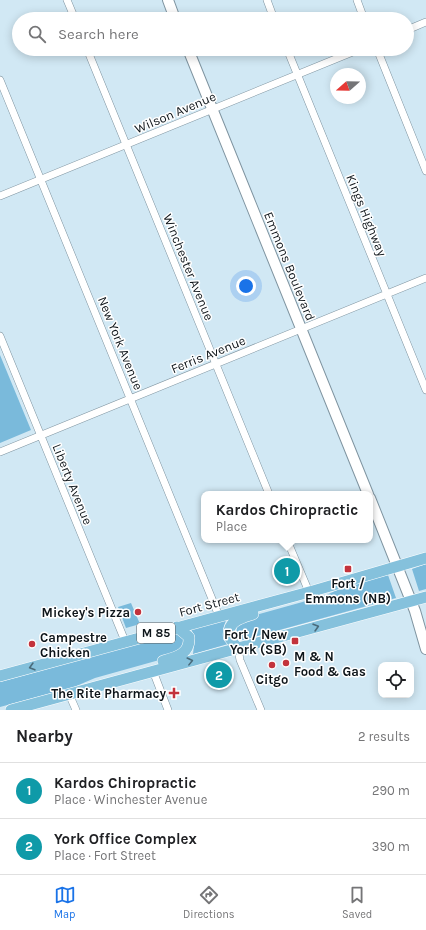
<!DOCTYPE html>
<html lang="en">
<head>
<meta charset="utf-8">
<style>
  body { margin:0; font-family:Karla,sans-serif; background:#f2f2f2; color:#202124 }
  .controls { position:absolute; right:12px; bottom:12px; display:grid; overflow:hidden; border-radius:8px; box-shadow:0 2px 10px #0003 }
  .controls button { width:36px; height:36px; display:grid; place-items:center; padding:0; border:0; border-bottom:1px solid #e0e0e0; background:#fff; color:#202124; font:20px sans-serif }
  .compass { position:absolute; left:330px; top:68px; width:36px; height:36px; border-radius:50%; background:#fff; box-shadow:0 2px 10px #0003; rotate:250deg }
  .you { position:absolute; left:246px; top:286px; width:14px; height:14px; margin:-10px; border:3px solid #fff; border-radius:50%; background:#1a73e8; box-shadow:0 0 0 6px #1a73e833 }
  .badge { display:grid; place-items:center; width:26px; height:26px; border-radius:50%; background:#1a73e8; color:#fff; font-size:13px; font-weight:700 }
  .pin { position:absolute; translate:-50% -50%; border:2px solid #fff; box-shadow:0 1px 4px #0006 }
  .popup { position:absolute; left:201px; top:491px; width:172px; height:52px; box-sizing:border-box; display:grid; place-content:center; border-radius:8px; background:#fff; filter:drop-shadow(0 1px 3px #0005); font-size:13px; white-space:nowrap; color:#757577 }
  .popup b { font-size:15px; color:#202124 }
  .popup::after { content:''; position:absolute; left:50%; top:100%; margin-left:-8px; border:8px solid transparent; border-top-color:#fff }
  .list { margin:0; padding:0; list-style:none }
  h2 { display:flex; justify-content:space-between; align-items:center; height:52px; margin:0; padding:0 16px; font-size:17px }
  h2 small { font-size:13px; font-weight:400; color:#757577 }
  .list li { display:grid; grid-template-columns:26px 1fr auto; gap:12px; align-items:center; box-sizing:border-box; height:56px; padding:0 16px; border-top:1px solid #e0e0e0 }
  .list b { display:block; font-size:15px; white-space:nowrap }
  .list p { margin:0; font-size:13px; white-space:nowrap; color:#757577 }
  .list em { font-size:13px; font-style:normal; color:#757577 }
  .icon { flex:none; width:22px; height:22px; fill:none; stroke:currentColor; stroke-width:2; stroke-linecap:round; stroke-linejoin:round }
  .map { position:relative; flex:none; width:426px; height:710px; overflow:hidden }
  .search { position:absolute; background:#fff; box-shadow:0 2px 10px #0003; left:12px; right:12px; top:12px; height:44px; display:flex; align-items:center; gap:10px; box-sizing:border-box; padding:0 14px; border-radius:22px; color:#757577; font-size:15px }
  .sheet { height:164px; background:#fff }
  nav { display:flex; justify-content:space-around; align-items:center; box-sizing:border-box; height:56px; border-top:1px solid #e0e0e0; background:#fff; font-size:11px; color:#757577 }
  nav a { display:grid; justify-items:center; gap:2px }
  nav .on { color:#1a73e8 }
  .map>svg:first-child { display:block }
  .green { fill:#7abadb }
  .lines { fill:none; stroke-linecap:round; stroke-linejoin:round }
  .street-casing { stroke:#7f94a0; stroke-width:8 }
  .secondary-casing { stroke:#7f94a0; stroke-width:12 }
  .primary-casing { stroke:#fff; stroke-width:12 }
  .street { stroke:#fff; stroke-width:7 }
  .secondary { stroke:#fff; stroke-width:10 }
  .primary { stroke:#85c1dc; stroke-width:11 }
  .oneway { stroke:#4a6b7b }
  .poi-dot { fill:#c3333c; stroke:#fff; stroke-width:1.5 }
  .labels { text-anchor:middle; stroke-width:3; stroke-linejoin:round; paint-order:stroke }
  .shield { fill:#fff; stroke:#565b5f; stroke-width:1 }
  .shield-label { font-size:12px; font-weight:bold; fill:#0e151a }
  .street-label { font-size:13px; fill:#0e151a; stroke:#fff }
  .poi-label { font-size:13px; font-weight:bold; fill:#0e151a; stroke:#fff; text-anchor:end }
</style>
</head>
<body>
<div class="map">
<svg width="426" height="710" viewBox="0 0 426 710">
  <rect width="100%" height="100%" fill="#d1e8f4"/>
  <path class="green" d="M0,355L31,430L0,443Z
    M426,564V589L419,591L412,569Z
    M388,575L396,598L243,640L236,637L237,627L249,617L324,596L344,587Z
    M131,603L140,624L126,628L118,607Z
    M226,620L223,629L228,644L193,654L195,637L191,629Z
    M174,634H178L184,639L183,647L170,657L95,678L74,687L0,707V682Z"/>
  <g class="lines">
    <g class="street-casing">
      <path id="street" d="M67,0L75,19
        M267,0L274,19
        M357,0L364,19
        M407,30L426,22
        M87,49L269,494
        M287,49L426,390
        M377,49L426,171
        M0,80L219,616
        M0,196L360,49
        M0,336L125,641
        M0,452L426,278
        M287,540L309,592
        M238,649L240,660L261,710
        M153,671L168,710
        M69,694L76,710"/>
    </g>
    <g class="secondary-casing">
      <path id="secondary" d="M168,0L175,19
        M188,49L368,494
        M370,498L415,611L426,649"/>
    </g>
    <g class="primary-casing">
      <path id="primary" d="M238,649L229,637C227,621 241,618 253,614
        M163,661C177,657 190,654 189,637L177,627
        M0,676L313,591L426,558
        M11,710L426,597"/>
    </g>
    <use href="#street" class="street"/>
    <use href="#secondary" class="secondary"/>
    <use href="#primary" class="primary"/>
  </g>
  <defs><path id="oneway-chevron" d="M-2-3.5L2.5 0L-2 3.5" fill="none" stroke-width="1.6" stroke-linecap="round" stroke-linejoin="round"/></defs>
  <g class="oneway">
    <use href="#oneway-chevron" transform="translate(316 627) rotate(-16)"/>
    <use href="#oneway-chevron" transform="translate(190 661) rotate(-14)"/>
    <use href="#oneway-chevron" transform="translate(32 667) rotate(164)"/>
  </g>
  <g class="poi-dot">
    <rect x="344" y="565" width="8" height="8" rx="2"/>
    <circle cx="138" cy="612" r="4"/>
    <rect x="291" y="637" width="8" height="8" rx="2"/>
    <circle cx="32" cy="644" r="4"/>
    <circle cx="286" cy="663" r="4"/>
    <circle cx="272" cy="665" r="4"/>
    <path d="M172 687h4v4h4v4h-4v4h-4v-4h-4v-4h4z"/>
  </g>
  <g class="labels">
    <rect class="shield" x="137" y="623" width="38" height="20" rx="3"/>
    <g class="shield-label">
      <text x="156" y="637">M 85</text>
    </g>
    <g class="street-label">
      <text transform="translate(175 112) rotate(-23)" y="5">Wilson Avenue</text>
      <text transform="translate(367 215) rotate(68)" y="5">Kings Highway</text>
      <text transform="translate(290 266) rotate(68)" y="5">Emmons Boulevard</text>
      <text transform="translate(189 267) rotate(68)" y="5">Winchester Avenue</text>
      <text transform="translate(121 343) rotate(68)" y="5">New York Avenue</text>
      <text transform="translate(208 354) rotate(-22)" y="5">Ferris Avenue</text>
      <text transform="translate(73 484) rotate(68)" y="5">Liberty Avenue</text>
      <text transform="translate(209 604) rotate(-15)" y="5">Fort Street</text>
    </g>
    <g class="poi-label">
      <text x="348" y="588" text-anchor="middle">Fort /<tspan x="348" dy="15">Emmons (NB)</tspan></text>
      <text x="130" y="617">Mickey's Pizza</text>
      <text x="287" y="639">Fort / New<tspan x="287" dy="15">York (SB)</tspan></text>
      <text x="40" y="642" text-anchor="start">Campestre<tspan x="40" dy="15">Chicken</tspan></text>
      <text x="294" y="661" text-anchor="start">M &amp; N<tspan x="294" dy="15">Food &amp; Gas</tspan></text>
      <text x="272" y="684" text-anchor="middle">Citgo</text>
      <text x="166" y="698">The Rite Pharmacy</text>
    </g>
  </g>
</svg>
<div class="controls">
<button><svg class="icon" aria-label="locate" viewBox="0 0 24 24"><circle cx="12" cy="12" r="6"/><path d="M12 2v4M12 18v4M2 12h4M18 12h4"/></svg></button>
</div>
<svg class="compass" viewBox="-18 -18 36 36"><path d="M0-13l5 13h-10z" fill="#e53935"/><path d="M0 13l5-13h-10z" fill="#757577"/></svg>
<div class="you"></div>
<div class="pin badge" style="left:287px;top:571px;background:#0f9aa8">1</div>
<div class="popup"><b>Kardos Chiropractic</b>Place</div>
<div class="pin badge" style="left:219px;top:675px;background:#0f9aa8">2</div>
<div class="search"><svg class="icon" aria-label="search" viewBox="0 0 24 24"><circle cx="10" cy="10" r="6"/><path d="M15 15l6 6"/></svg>Search here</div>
</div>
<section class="sheet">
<h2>Nearby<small>2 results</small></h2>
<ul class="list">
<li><span class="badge" style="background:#0f9aa8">1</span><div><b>Kardos Chiropractic</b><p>Place · Winchester Avenue</p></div><em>290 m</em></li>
<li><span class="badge" style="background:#0f9aa8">2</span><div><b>York Office Complex</b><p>Place · Fort Street</p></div><em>390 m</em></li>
</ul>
</section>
<nav>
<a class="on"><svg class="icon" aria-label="map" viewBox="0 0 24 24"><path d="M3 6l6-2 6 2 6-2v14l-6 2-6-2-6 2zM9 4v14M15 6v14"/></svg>Map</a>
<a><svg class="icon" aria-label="directions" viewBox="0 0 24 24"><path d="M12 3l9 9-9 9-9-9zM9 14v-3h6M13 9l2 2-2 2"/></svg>Directions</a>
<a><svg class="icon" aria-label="saved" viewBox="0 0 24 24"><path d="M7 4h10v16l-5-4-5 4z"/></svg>Saved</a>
</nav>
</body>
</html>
